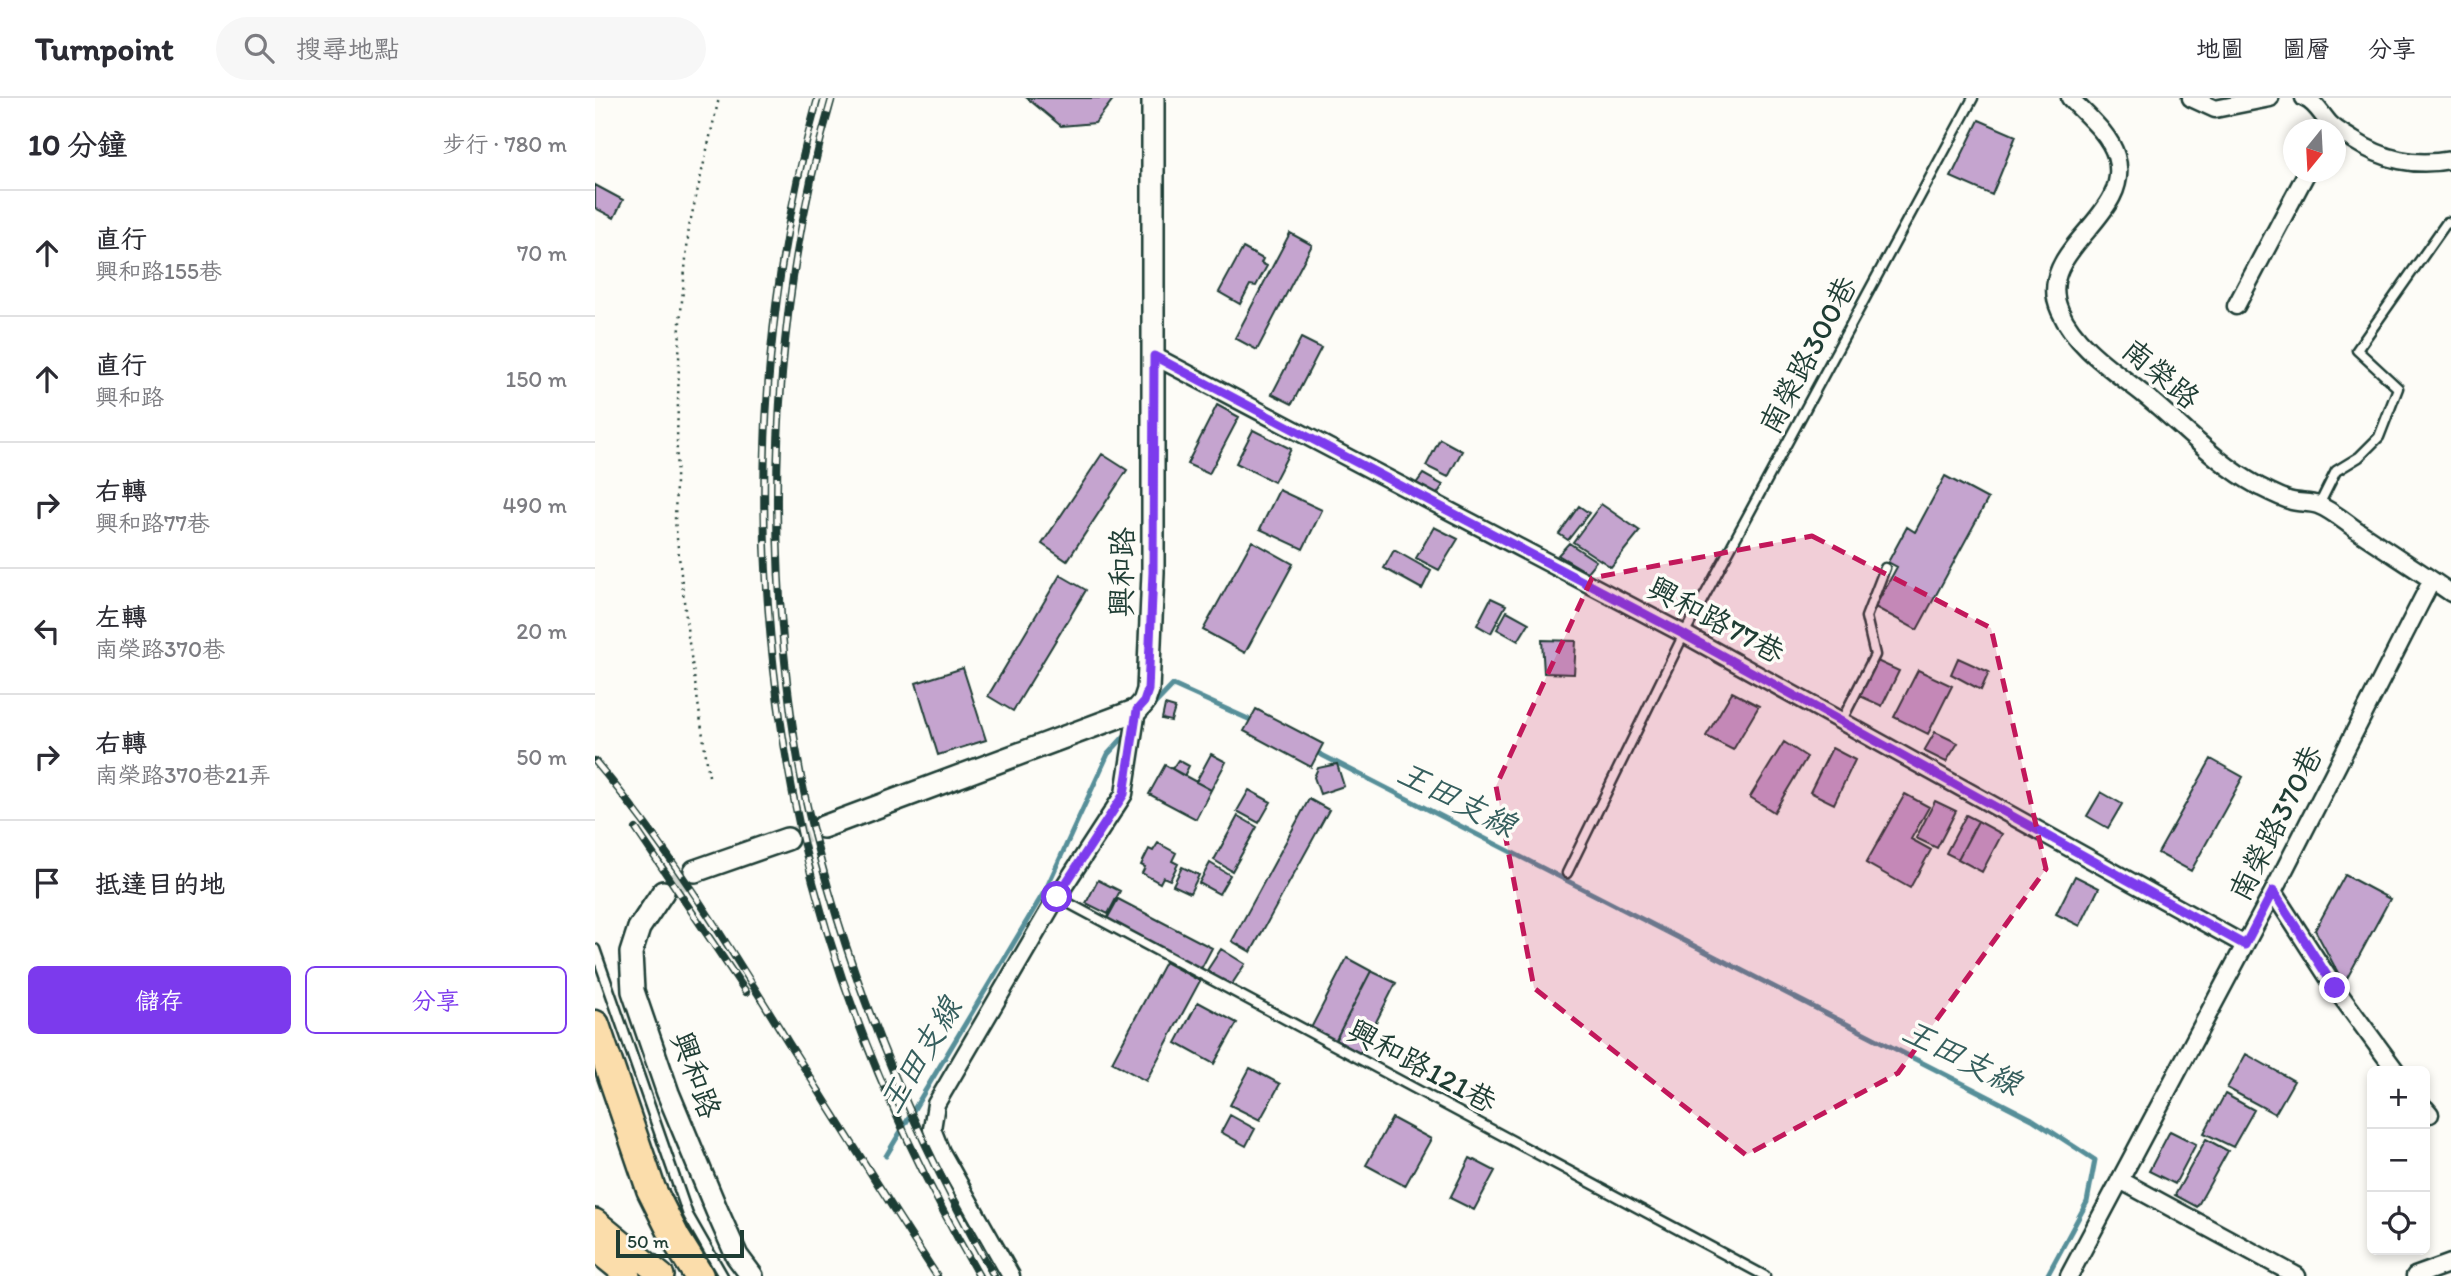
<!DOCTYPE html>
<html lang="zh-TW">
<head>
<meta charset="utf-8">
<style>
  body { margin:0; font-family:Itim,"LXGW WenKai TC",sans-serif; background:#f7f7f7; color:#2b2b33 }
  .controls { position:absolute; right:21px; bottom:21px; display:grid; overflow:hidden; border-radius:10px; box-shadow:0 4px 10px #0003 }
  .controls button { width:63px; height:63px; display:grid; place-items:center; padding:0; border:0; border-bottom:2px solid #e1e1e2; background:#fff; color:#2b2b33; font:35px sans-serif }
  .compass { position:absolute; left:1688px; top:21px; width:63px; height:63px; border-radius:50%; background:#fff; box-shadow:0 4px 10px #0003; rotate:198deg }
  .scale { position:absolute; left:21px; bottom:18px; width:128px; box-sizing:border-box; padding-left:7px; border:4px solid #1f3d34; border-top:0; font-size:19px; line-height:24px; white-space:nowrap; color:#1f3d34; -webkit-text-stroke:5px #fdfcf7; paint-order:stroke }
  .stop { position:absolute; width:21px; height:21px; margin:-16px; border:5px solid #7c3aed; border-radius:50%; background:#fff }
  .stop.end { background:#7c3aed; border-color:#fff; box-shadow:0 2px 7px #0008 }
  .list { margin:0; padding:0; list-style:none }
  h2 { display:flex; justify-content:space-between; align-items:center; height:91px; margin:0; padding:0 28px; font-size:30px }
  h2 small { font-size:23px; font-weight:400; color:#7c7c81 }
  .list li { display:grid; grid-template-columns:46px 1fr auto; gap:21px; align-items:center; box-sizing:border-box; height:126px; padding:0 28px; border-top:2px solid #e1e1e2 }
  .list b { display:block; font-size:26px; white-space:nowrap }
  .list p { margin:0; font-size:23px; white-space:nowrap; color:#7c7c81 }
  .list em { font-size:23px; font-style:normal; color:#7c7c81 }
  .actions { display:flex; gap:14px; padding:21px 28px }
  .actions a { flex:1; padding:16px 0; border:2px solid #7c3aed; border-radius:10px; text-align:center; font-size:24px; color:#7c3aed }
  .actions .main { background:#7c3aed; color:#fff }
  .icon { flex:none; width:38px; height:38px; fill:none; stroke:currentColor; stroke-width:2; stroke-linecap:round; stroke-linejoin:round }
  .map { position:relative; flex:none; width:1856px; height:1178px; overflow:hidden }
  header { display:flex; align-items:center; gap:42px; box-sizing:border-box; height:98px; padding:0 35px; background:#fff; border-bottom:2px solid #e1e1e2 }
  header strong { font-size:33px }
  nav { display:flex; gap:38px; margin-inline-start:auto; font-size:24px }
  .search { width:490px; height:63px; background:#f7f7f7; display:flex; align-items:center; gap:18px; box-sizing:border-box; padding:0 24px; border-radius:38px; color:#7c7c81; font-size:26px }
  main { display:flex }
  aside { flex:1; background:#fff }
  .map>svg:first-child { display:block }
  .lines { fill:none; stroke-linecap:round; stroke-linejoin:round }
  .stream { stroke:#578f99; stroke-width:5 }
  .building { fill:#c5a4cf; stroke:#1f3d34; stroke-width:2 }
  .secondary-tunnel { stroke:#d1d6d0; stroke-width:21; stroke-dasharray:21 10; stroke-linecap:butt }
  .lane-casing { stroke:#1f3d34; stroke-width:13 }
  .street-casing { stroke:#1f3d34; stroke-width:21 }
  .secondary-casing { stroke:#1f3d34; stroke-width:26 }
  .primary-casing { stroke:#1f3d34; stroke-width:28 }
  .highway-casing { stroke:#1f3d34; stroke-width:33 }
  .path { stroke:#1f3d34; stroke-width:2.5; stroke-dasharray:2 5; stroke-linecap:butt }
  .lane { stroke:#fdfcf7; stroke-width:8 }
  .street { stroke:#fdfcf7; stroke-width:16 }
  .secondary { stroke:#fdfcf7; stroke-width:21 }
  .primary { stroke:#fbddab; stroke-width:23 }
  .highway { stroke:#fbddab; stroke-width:28 }
  .rail-casing { stroke:#1f3d34; stroke-width:8 }
  .rail { stroke:#fdfcf7; stroke-width:5; stroke-dasharray:16; stroke-linecap:butt }
  .route { stroke:#7c3aed; stroke-width:9 }
  .marked { fill:#c2185b; fill-opacity:0.2; stroke:#c2185b; stroke-width:5; stroke-dasharray:14 9; stroke-linejoin:round }
  .labels { text-anchor:middle; stroke-width:7; stroke-linejoin:round; paint-order:stroke }
  .street-label { font-size:30px; fill:#1f3d34; stroke:#fdfcf7 }
  .water-label { font-size:32px; font-style:italic; fill:#365f5e; stroke:#fdfcf7 }
</style>
</head>
<body>
<header>
<strong>Turnpoint</strong>
<div class="search"><svg class="icon" aria-label="search" viewBox="0 0 24 24"><circle cx="10" cy="10" r="6"/><path d="M15 15l6 6"/></svg>搜尋地點</div>
<nav><a>地圖</a><a>圖層</a><a>分享</a></nav>
</header>
<main>
<aside>
<h2>10 分鐘<small>步行 · 780 m</small></h2>
<ul class="list">
<li><svg class="icon" aria-label="ahead" viewBox="0 0 24 24"><path d="M12 20V5M6 11l6-6 6 6"/></svg><div><b>直行</b><p>興和路155巷</p></div><em>70 m</em></li>
<li><svg class="icon" aria-label="ahead" viewBox="0 0 24 24"><path d="M12 20V5M6 11l6-6 6 6"/></svg><div><b>直行</b><p>興和路</p></div><em>150 m</em></li>
<li><svg class="icon" aria-label="right" viewBox="0 0 24 24"><path d="M7 20v-9h11M14 6l5 5-5 5"/></svg><div><b>右轉</b><p>興和路77巷</p></div><em>490 m</em></li>
<li><svg class="icon" aria-label="left" viewBox="0 0 24 24"><path d="M17 20v-9H6M10 6l-5 5 5 5"/></svg><div><b>左轉</b><p>南榮路370巷</p></div><em>20 m</em></li>
<li><svg class="icon" aria-label="right" viewBox="0 0 24 24"><path d="M7 20v-9h11M14 6l5 5-5 5"/></svg><div><b>右轉</b><p>南榮路370巷21弄</p></div><em>50 m</em></li>
<li><svg class="icon" aria-label="arrive" viewBox="0 0 24 24"><path d="M6 21V4h12l-3 4 3 4H6"/></svg><div><b>抵達目的地</b></div></li>
</ul>
<div class="actions"><a class="main">儲存</a><a>分享</a></div>
</aside>
<div class="map">
<svg width="1856" height="1178" viewBox="0 0 1856 1178">
  <rect width="100%" height="100%" fill="#fdfcf7"/>
  <filter id="ink" filterUnits="userSpaceOnUse"><feTurbulence type="fractalNoise" baseFrequency=".0143" numOctaves="2"/><feDisplacementMap in="SourceGraphic" scale="14" xChannelSelector="R" yChannelSelector="G"/><feConvolveMatrix kernelMatrix="1 2 1 2 8 2 1 2 1" color-interpolation-filters="sRGB"/></filter>
  <g filter="url(#ink)">
    <g class="lines">
      <path class="stream" d="M555,611L578,587L660,624
        M719,653L1437,1021L1500,1062L1492,1104L1452,1178
        M291,1058L451,791L513,656L534,633"/>
    </g>
    <path class="building" d="M432,0H519L500,25L466,28Z
      M1384,22L1421,38L1397,97L1356,79Z
      M0,87L28,102L19,120L0,110Z
      M695,135L717,147L662,252L640,240Z
      M648,150L668,161L666,165L672,168L661,188L655,187L645,206L624,194Z
      M706,240L726,250L697,306L677,296Z
      M622,307L644,319L614,376L592,366Z
      M658,332L696,351L679,384L641,365Z
      M845,341L867,353L853,379L831,368Z
      M507,356L532,372L472,463L447,446Z
      M828,376L848,387L841,398L820,387Z
      M1350,378L1393,401L1322,532L1280,509L1302,469L1293,464L1312,429L1320,434Z
      M684,392L727,412L708,451L665,431Z
      M1006,406L1045,433L1016,469L978,444Z
      M984,408L994,415L973,442L964,436Z
      M839,429L863,441L844,472L821,460Z
      M657,443L698,466L650,555L608,532Z
      M974,445L1001,463L992,474L963,457Z
      M799,452L836,473L827,491L789,470Z
      M465,477L491,492L418,613L393,598Z
      M896,500L911,507L896,535L882,527Z
      M912,513L934,525L923,543L902,531Z
      M947,542L981,543L979,576L949,575Z
      M1363,560L1394,574L1386,592L1356,576Z
      M1282,563L1304,573L1287,608L1265,598Z
      M368,570L391,642L343,657L321,585Z
      M1323,572L1357,588L1333,636L1299,619Z
      M1137,594L1164,608L1138,652L1111,638Z
      M570,607L580,610L576,623L567,621Z
      M661,611L728,646L716,669L649,633Z
      M1340,634L1363,645L1351,664L1329,653Z
      M1189,644L1212,659L1179,714L1155,699Z
      M1237,650L1260,662L1239,706L1215,694Z
      M616,656L631,664L616,692L601,684Z
      M1616,661L1648,679L1596,773L1563,755Z
      M583,662L594,668L589,678L577,671Z
      M742,666L749,688L725,696L719,679L723,670Z
      M570,667L616,692L601,721L554,696Z
      M654,692L676,704L664,725L642,713Z
      M1506,694L1527,706L1513,730L1492,718Z
      M1310,696L1334,709L1316,741L1336,752L1315,790L1271,765Z
      M714,701L734,712L656,854L637,843Z
      M1340,703L1361,713L1342,750L1321,740Z
      M1371,717L1383,723L1363,761L1351,755Z
      M643,718L662,729L637,773L619,762Z
      M1383,723L1407,736L1387,774L1363,761Z
      M563,745L581,755L577,763L583,766L575,782L568,779L565,785L547,775L550,769L546,767L554,751L558,753Z
      M615,765L635,777L624,796L604,785Z
      M587,769L604,777L595,795L578,787Z
      M1750,777L1795,801L1749,886L1720,832Z
      M1480,778L1504,790L1485,828L1461,816Z
      M503,782L525,793L513,816L491,805Z
      M523,801L617,850L606,871L512,821Z
      M626,851L650,866L635,889L611,874Z
      M752,860L776,873L740,943L716,930Z
      M570,864L605,883L551,983L517,964Z
      M776,873L801,885L765,955L740,943Z
      M603,904L642,925L619,966L581,945Z
      M1651,956L1699,983L1680,1016L1632,990Z
      M655,970L685,986L665,1022L635,1007Z
      M1630,996L1659,1012L1638,1049L1609,1035Z
      M635,1017L660,1031L651,1048L626,1034Z
      M797,1020L836,1041L810,1088L771,1067Z
      M1575,1033L1601,1046L1580,1086L1554,1073Z
      M1611,1041L1633,1053L1602,1109L1580,1097Z
      M875,1060L900,1073L879,1112L855,1100Z"/>
    <g class="lines">
      <path class="secondary-tunnel" d="M192,741L228,729
        M68,794L100,773"/>
      <g class="lane-casing">
        <path id="lane" d="M1724,407L1741,373L1764,359L1784,339L1803,290L1762,252L1852,124L1856,126
          M1247,622L1280,557L1271,519L1290,470
          M972,775L1089,536L1378,0
          M462,799L1170,1178
          M0,851L93,1117L128,1178"/>
      </g>
      <g class="street-casing">
        <path id="street" d="M1475,0C1491,17 1514,35 1521,58C1540,120 1437,151 1465,213C1480,248 1518,272 1547,295C1586,326 1619,364 1663,388C1673,393 1686,400 1697,403C1705,405 1715,404 1723,407C1737,412 1751,425 1763,433C1794,454 1826,474 1856,495
          M1596,0L1620,11L1675,0
          M1709,0C1721,4 1727,18 1735,26C1742,33 1751,37 1758,42C1789,62 1819,69 1856,62
          M1641,208L1712,74
          M559,258L1089,536L1650,847
          M1678,794L1740,890L1801,973
          M1830,1010L1835,1016
          M1525,1082L1702,1178
          M416,1178L346,1054L337,1031L341,1006L462,799L529,696L542,612
          M1474,1178L1678,794L1837,482
          M1820,1178L1856,1165"/>
      </g>
      <g class="secondary-casing">
        <path id="secondary" d="M228,729L542,612L549,604L553,592L558,474V0
          M100,773L192,741
          M68,794L44,830L36,855L38,893L73,995L122,1113L142,1158L157,1178"/>
      </g>
      <g class="primary-casing">
        <path id="primary" d="M0,1123L67,1178
          M0,1151L33,1178"/>
      </g>
      <g class="highway-casing">
        <path id="highway" d="M0,927L56,1091L81,1141L104,1178"/>
      </g>
      <path class="path" d="M114,678L93,538L80,423L85,224L94,129L124,0"/>
      <use href="#lane" class="lane"/>
      <use href="#street" class="street"/>
      <use href="#secondary" class="secondary"/>
      <use href="#primary" class="primary"/>
      <use href="#highway" class="highway"/>
      <g class="rail-casing">
        <path id="rail" d="M223,0C156,238 153,494 206,735C241,890 305,1041 384,1178
          M237,0C185,179 172,369 189,554C194,607 201,660 213,712C251,876 316,1032 399,1178
          M0,663C74,750 133,847 193,944C242,1022 291,1100 342,1178
          M41,731L151,894"/>
      </g>
      <use href="#rail" class="rail"/>
    </g>
  </g>
  <g class="lines" filter="url(#ink)">
    <path class="route" d="M462,799L529,696L542,612L549,604L553,592L558,474L559,258L1088,536L1650,847L1678,793L1740,890"/>
  </g>
  <path class="marked" d="M1217,438L1396,530L1451,771L1303,975L1151,1057L939,890L901,688L997,480Z"/>
  <g class="labels">
    <g class="street-label">
      <text transform="translate(1213 257) rotate(-62)" y="10">南榮路300巷</text>
      <text transform="translate(1566 276) rotate(40)" y="10">南榮路</text>
      <text transform="translate(527 474) rotate(-89)" y="10">興和路</text>
      <text transform="translate(1121 522) rotate(28)" y="10">興和路77巷</text>
      <text transform="translate(1681 725) rotate(-63)" y="10">南榮路370巷</text>
      <text transform="translate(827 968) rotate(28)" y="10">興和路121巷</text>
      <text transform="translate(101 977) rotate(70)" y="10">興和路</text>
    </g>
    <g class="water-label">
      <text transform="translate(862 701) rotate(27)" y="11">王田支線</text>
      <text transform="translate(325 957) rotate(-59)" y="11">王田支線</text>
      <text transform="translate(1367 959) rotate(27)" y="11">王田支線</text>
    </g>
  </g>
</svg>
<div class="controls">
<button>+</button>
<button>−</button>
<button><svg class="icon" aria-label="locate" viewBox="0 0 24 24"><circle cx="12" cy="12" r="6"/><path d="M12 2v4M12 18v4M2 12h4M18 12h4"/></svg></button>
</div>
<svg class="compass" viewBox="-18 -18 36 36"><path d="M0-13l5 13h-10z" fill="#e53935"/><path d="M0 13l5-13h-10z" fill="#7c7c81"/></svg>
<div class="scale">50 m</div>
<div class="stop" style="left:462px;top:799px"></div>
<div class="stop end" style="left:1740px;top:890px"></div>
</div>
</main>
</body>
</html>
